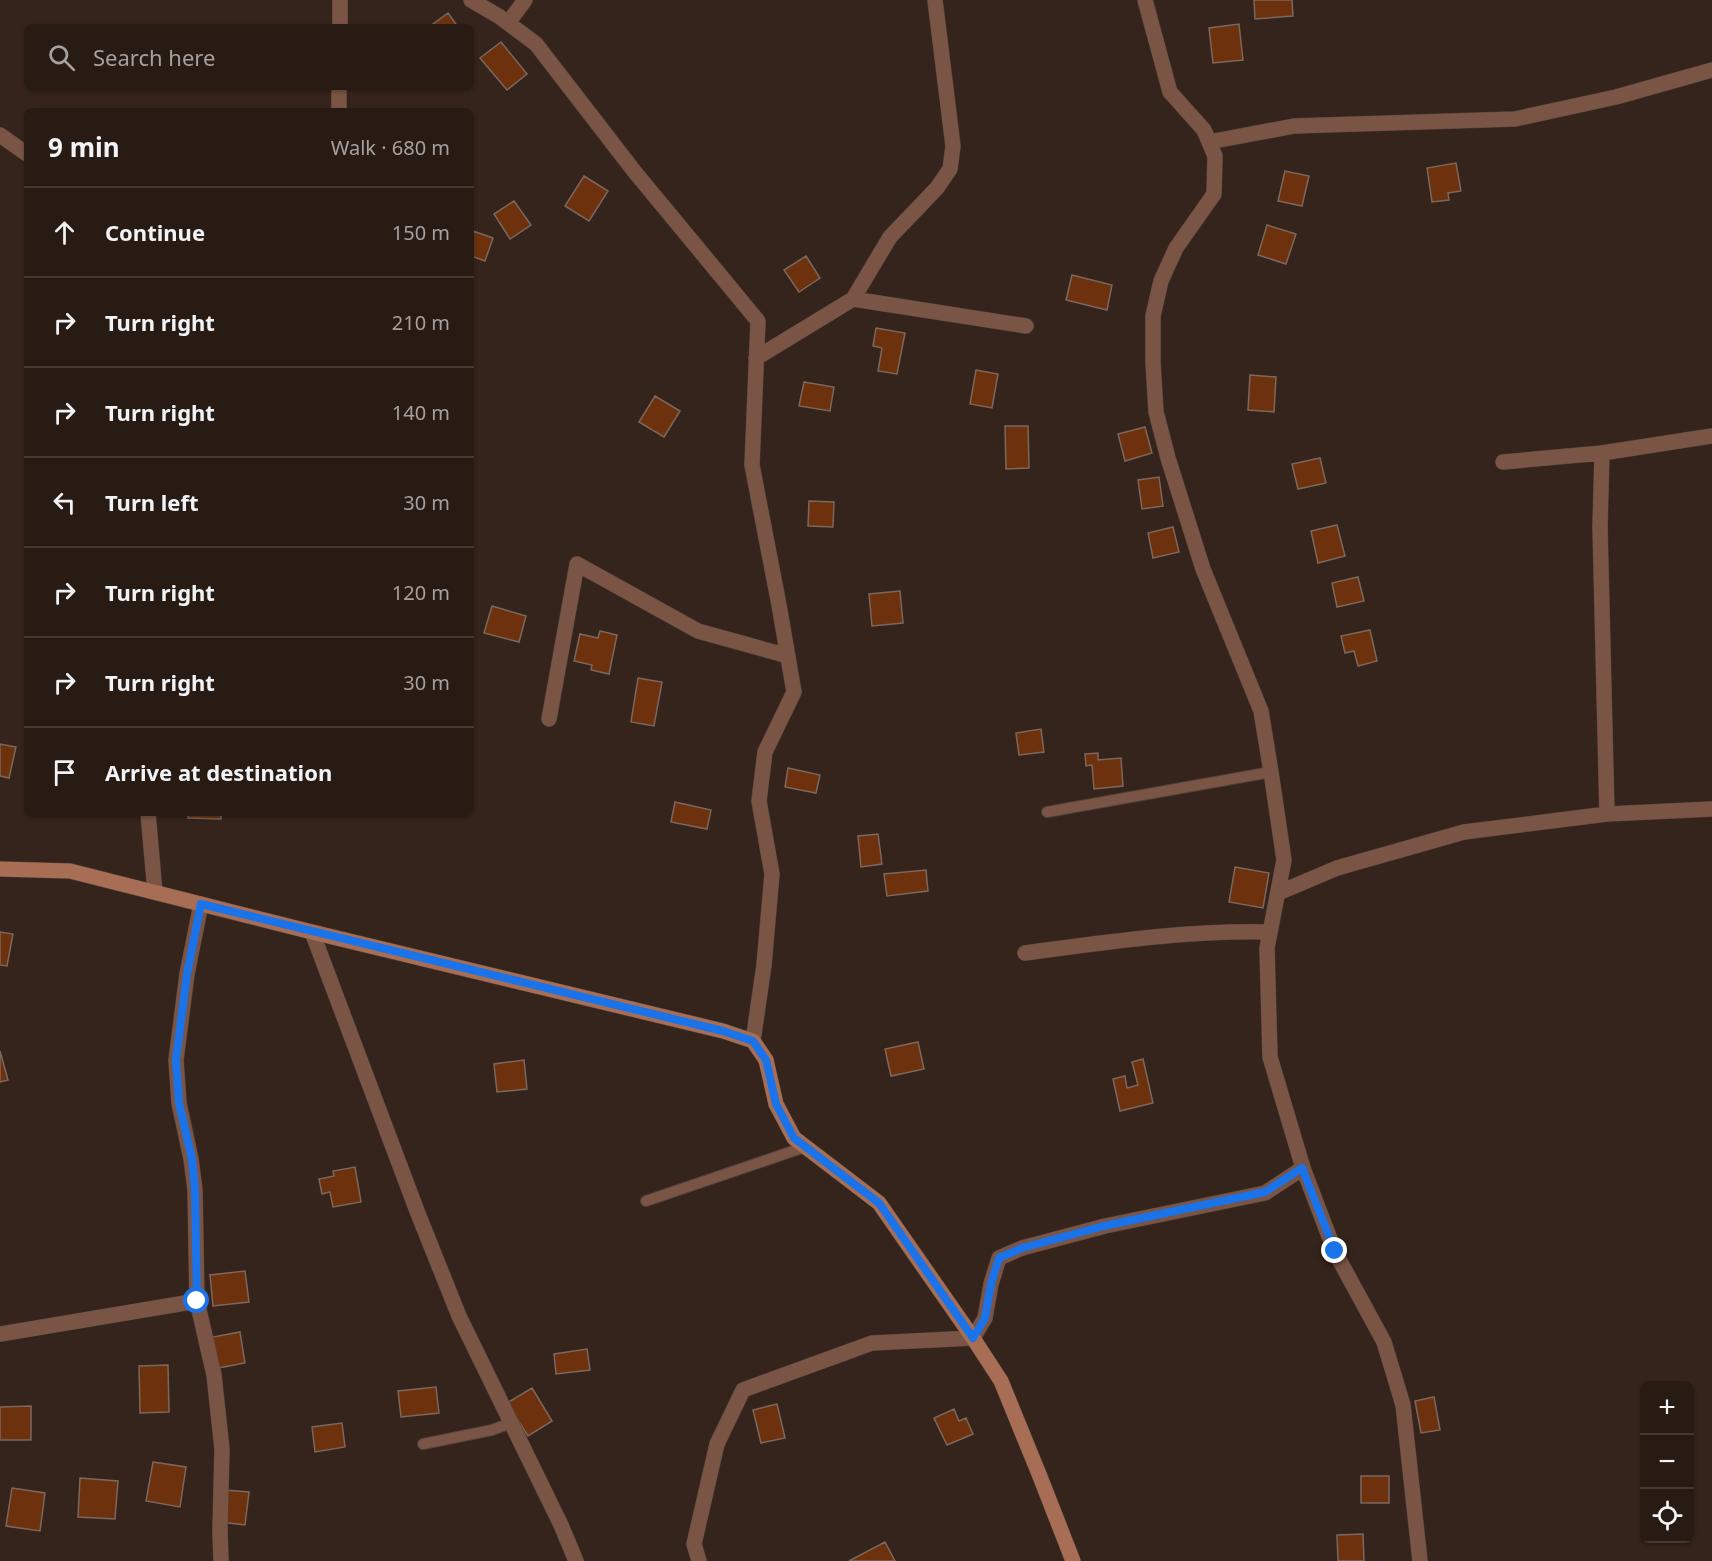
<!DOCTYPE html>
<html lang="en">
<head>
<meta charset="utf-8">
<style>
  body { margin:0; font-family:"Noto Sans",sans-serif; background:#30241d; color:#f1f3f6 }
  .controls { position:absolute; right:18px; bottom:18px; display:grid; overflow:hidden; border-radius:9px; box-shadow:0 2px 4px #0004 }
  .controls button { width:54px; height:54px; display:grid; place-items:center; padding:0; border:0; border-bottom:2px solid #443934; background:#281b14; color:#f1f3f6; font:30px sans-serif }
  .stop { position:absolute; width:18px; height:18px; margin:-14px; border:4px solid #1a73e8; border-radius:50%; background:#fff }
  .stop.end { background:#1a73e8; border-color:#fff; box-shadow:0 2px 6px #0008 }
  .list { margin:0; padding:0; list-style:none }
  h2 { display:flex; justify-content:space-between; align-items:center; height:78px; margin:0; padding:0 24px; font-size:26px }
  h2 small { font-size:20px; font-weight:400; color:#a5a1a0 }
  .list li { display:grid; grid-template-columns:39px 1fr auto; gap:18px; align-items:center; box-sizing:border-box; height:90px; padding:0 24px; border-top:2px solid #443934 }
  .list b { display:block; font-size:22px; white-space:nowrap }
  .list em { font-size:20px; font-style:normal; color:#a5a1a0 }
  .icon { flex:none; width:33px; height:33px; fill:none; stroke:currentColor; stroke-width:2; stroke-linecap:round; stroke-linejoin:round }
  .map { position:relative; flex:none; width:1712px; height:1561px; overflow:hidden }
  .search { position:absolute; background:#281b14; box-shadow:0 2px 4px #0004; left:24px; top:24px; width:450px; height:66px; display:flex; align-items:center; gap:15px; box-sizing:border-box; padding:0 21px; border-radius:9px; color:#a5a1a0; font-size:22px }
  .panel { position:absolute; background:#281b14; box-shadow:0 2px 4px #0004; left:24px; top:108px; width:450px; height:708px; border-radius:9px }
  .map>svg:first-child { display:block }
  .building { fill:#6d320d; stroke:#7b675d; stroke-width:1.5 }
  .lines { fill:none; stroke-linecap:round; stroke-linejoin:round }
  .lane-casing { stroke:#514138; stroke-width:12 }
  .street-casing { stroke:#514138; stroke-width:16 }
  .secondary-casing { stroke:#514138; stroke-width:16 }
  .lane { stroke:#7a5546; stroke-width:10 }
  .street { stroke:#7a5546; stroke-width:15 }
  .secondary { stroke:#a76e55; stroke-width:15 }
  .route { stroke:#1a73e8; stroke-width:8 }
</style>
</head>
<body>
<div class="map">
<svg width="1712" height="1561" viewBox="0 0 1712 1561">
  <rect width="100%" height="100%" fill="#35241b"/>
  <path class="building" d="M1254,0H1292L1293,16L1255,19Z
    M448,13L458,27H429Z
    M1239,24L1243,60L1213,63L1209,28Z
    M501,42L527,74L507,90L480,58Z
    M1456,163L1461,191L1448,193L1449,200L1432,202L1427,168Z
    M1285,171L1309,176L1302,206L1278,201Z
    M584,176L608,191L589,221L565,206Z
    M514,201L531,225L510,239L494,214Z
    M1267,225L1296,234L1286,264L1258,255Z
    M473,231L493,238L485,261L471,256V238Z
    M806,256L820,278L799,292L784,270Z
    M1072,275L1112,285L1107,310L1066,300Z
    M876,328L905,333L897,374L878,371L882,348L873,346Z
    M976,370L998,374L992,408L970,404Z
    M1250,375L1276,377L1274,412L1248,410Z
    M804,382L834,387L830,411L799,406Z
    M655,396L680,411L664,437L639,422Z
    M1005,426H1028L1029,468L1006,469Z
    M1145,427L1152,453L1125,461L1118,434Z
    M1320,458L1326,483L1298,489L1292,464Z
    M1159,477L1163,506L1142,509L1138,480Z
    M809,501L834,502L833,527L808,526Z
    M1337,525L1345,556L1318,563L1311,531Z
    M1173,527L1179,552L1153,558L1148,533Z
    M1358,577L1364,601L1337,607L1332,583Z
    M900,591L903,623L872,626L869,594Z
    M492,606L526,616L519,642L484,633Z
    M1370,630L1377,661L1358,666L1354,651L1345,653L1341,636Z
    M600,631L617,635L609,674L591,670L592,665L574,661L580,634L598,638Z
    M638,678L662,682L654,726L631,722Z
    M1041,729L1044,752L1019,755L1016,733Z
    M0,744L16,747L9,778L0,776Z
    M1098,753V760L1121,758L1123,786L1094,789L1092,765L1086,766L1085,754Z
    M788,768L820,775L816,793L785,787Z
    M675,802L711,810L707,829L671,822Z
    M188,813H221V819L188,818Z
    M878,834L882,864L861,867L858,836Z
    M1235,867L1269,873L1263,908L1229,902Z
    M926,870L928,891L887,896L884,874Z
    M0,932L13,934L7,966L0,965Z
    M918,1042L924,1069L891,1076L885,1049Z
    M0,1051L8,1080L0,1082Z
    M1143,1059L1153,1103L1120,1111L1113,1079L1125,1076L1127,1088L1138,1085L1132,1062Z
    M524,1060L527,1089L497,1092L494,1064Z
    M355,1167L361,1202L333,1207L330,1192L322,1194L319,1179L334,1176L333,1171Z
    M245,1271L249,1302L213,1306L210,1275Z
    M240,1332L245,1363L218,1368L213,1337Z
    M587,1349L590,1370L556,1374L554,1354Z
    M168,1365L169,1412L140,1413L139,1366Z
    M436,1387L439,1413L401,1417L398,1391Z
    M532,1388L552,1421L528,1436L507,1403Z
    M1434,1397L1440,1430L1421,1433L1415,1401Z
    M777,1404L785,1438L761,1443L753,1410Z
    M31,1406V1440H0V1407Z
    M954,1409L959,1421L966,1418L973,1434L947,1445L934,1418Z
    M342,1423L345,1447L315,1452L312,1427Z
    M153,1462L186,1467L180,1507L146,1501Z
    M1361,1476H1389V1503H1361Z
    M80,1478L118,1481L115,1519L78,1517Z
    M12,1488L45,1493L40,1531L6,1526Z
    M225,1490L249,1492L245,1525L221,1522Z
    M1363,1534L1364,1561H1338L1337,1535Z
    M885,1542L895,1561H849Z"/>
  <g class="lines">
    <g class="lane-casing">
      <path id="lane" d="M1047,812L1271,772
        M646,1201L805,1147
        M423,1444L492,1430L511,1423"/>
    </g>
    <g class="street-casing">
      <path id="street" d="M471,0L500,17L536,44L634,171L758,321L752,465L779,605L794,692L765,752L759,801L772,874L764,965L753,1041
        M1145,0L1170,92L1204,130L1215,156L1214,194L1176,248L1161,281L1153,316V363L1156,412L1168,458L1203,569L1261,711L1271,772L1284,860L1267,948L1270,1057L1303,1168L1335,1252L1384,1342L1403,1405L1420,1561
        M508,23L525,0
        M340,27V0
        M339,111V87
        M0,135L27,154
        M1209,142L1294,126L1515,119L1616,97L1712,70
        M853,299L1026,326
        M756,358L853,299L890,237L937,188L950,169L953,146L935,0
        M1602,453L1600,527L1607,814
        M1503,462L1602,453L1712,436
        M549,719L577,564L698,631L788,656
        M148,813L155,892
        M1278,893L1337,868L1464,832L1607,814L1712,809
        M201,904L187,974L176,1060L179,1103L191,1159L195,1190L197,1301L214,1375L222,1449L220,1531L221,1561
        M312,932L417,1211L459,1316L561,1525L576,1561
        M1025,953C1107,942 1188,930 1270,932
        M0,1334L197,1301
        M699,1561L694,1544L717,1444L743,1390L872,1343L973,1338L985,1318L991,1284L999,1258L1022,1248L1105,1226L1265,1193L1303,1168"/>
    </g>
    <g class="secondary-casing">
      <path id="secondary" d="M0,869L70,871L312,932L723,1031L753,1041L766,1060L776,1104L794,1138L879,1203L973,1338L1001,1381L1039,1474L1073,1561"/>
    </g>
    <use href="#lane" class="lane"/>
    <use href="#street" class="street"/>
    <use href="#secondary" class="secondary"/>
  </g>
  <g class="lines">
    <path class="route" d="M197,1301L195,1190L192,1159L179,1103L176,1060L187,974L201,904L723,1031L753,1041L766,1060L776,1104L794,1138L879,1203L973,1338L985,1318L991,1284L999,1258L1022,1248L1104,1226L1265,1192L1302,1168L1335,1251"/>
  </g>
</svg>
<div class="controls">
<button>+</button>
<button>−</button>
<button><svg class="icon" aria-label="locate" viewBox="0 0 24 24"><circle cx="12" cy="12" r="6"/><path d="M12 2v4M12 18v4M2 12h4M18 12h4"/></svg></button>
</div>
<div class="stop" style="left:197px;top:1301px"></div>
<div class="stop end" style="left:1335px;top:1251px"></div>
<div class="search"><svg class="icon" aria-label="search" viewBox="0 0 24 24"><circle cx="10" cy="10" r="6"/><path d="M15 15l6 6"/></svg>Search here</div>
<section class="panel">
<h2>9 min<small>Walk · 680 m</small></h2>
<ul class="list">
<li><svg class="icon" aria-label="ahead" viewBox="0 0 24 24"><path d="M12 20V5M6 11l6-6 6 6"/></svg><div><b>Continue</b></div><em>150 m</em></li>
<li><svg class="icon" aria-label="right" viewBox="0 0 24 24"><path d="M7 20v-9h11M14 6l5 5-5 5"/></svg><div><b>Turn right</b></div><em>210 m</em></li>
<li><svg class="icon" aria-label="right" viewBox="0 0 24 24"><path d="M7 20v-9h11M14 6l5 5-5 5"/></svg><div><b>Turn right</b></div><em>140 m</em></li>
<li><svg class="icon" aria-label="left" viewBox="0 0 24 24"><path d="M17 20v-9H6M10 6l-5 5 5 5"/></svg><div><b>Turn left</b></div><em>30 m</em></li>
<li><svg class="icon" aria-label="right" viewBox="0 0 24 24"><path d="M7 20v-9h11M14 6l5 5-5 5"/></svg><div><b>Turn right</b></div><em>120 m</em></li>
<li><svg class="icon" aria-label="right" viewBox="0 0 24 24"><path d="M7 20v-9h11M14 6l5 5-5 5"/></svg><div><b>Turn right</b></div><em>30 m</em></li>
<li><svg class="icon" aria-label="arrive" viewBox="0 0 24 24"><path d="M6 21V4h12l-3 4 3 4H6"/></svg><div><b>Arrive at destination</b></div></li>
</ul>
</section>
</div>
</body>
</html>
